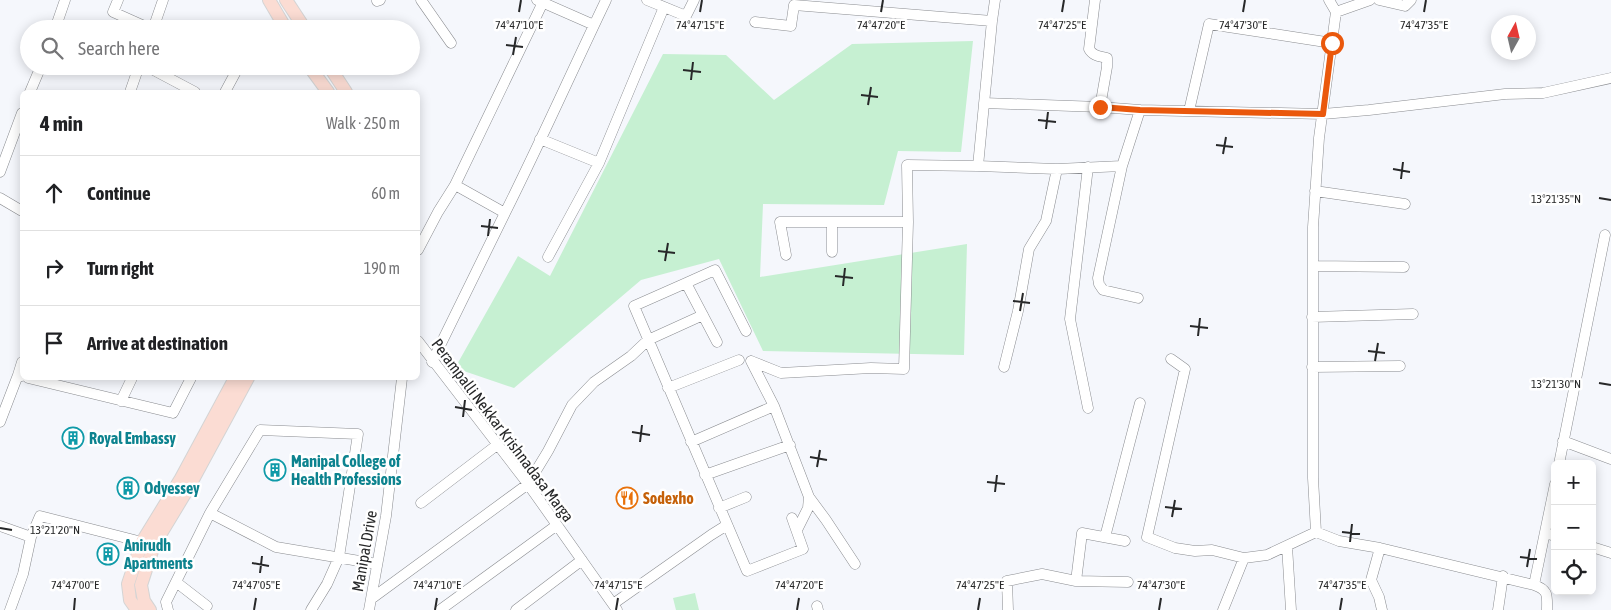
<!DOCTYPE html>
<html lang="en">
<head>
<meta charset="utf-8">
<style>
  body { margin:0; font-family:"Asap Condensed",sans-serif; background:#f6f6f6; color:#202124 }
  .controls { position:absolute; right:15px; bottom:15px; display:grid; overflow:hidden; border-radius:8px; box-shadow:0 2px 12px #0003 }
  .controls button { width:45px; height:45px; display:grid; place-items:center; padding:0; border:0; border-bottom:1px solid #e0e0e0; background:#fff; color:#202124; font:25px sans-serif }
  .compass { position:absolute; left:1491px; top:15px; width:45px; height:45px; border-radius:50%; background:#fff; box-shadow:0 2px 12px #0003; rotate:8deg }
  .stop { position:absolute; width:15px; height:15px; margin:-11px; border:4px solid #ea580c; border-radius:50%; background:#fff }
  .stop.end { background:#ea580c; border-color:#fff; box-shadow:0 1px 5px #0008 }
  .list { margin:0; padding:0; list-style:none }
  h2 { display:flex; justify-content:space-between; align-items:center; height:65px; margin:0; padding:0 20px; font-size:21px }
  h2 small { font-size:16px; font-weight:400; color:#757577 }
  .list li { display:grid; grid-template-columns:32px 1fr auto; gap:15px; align-items:center; box-sizing:border-box; height:75px; padding:0 20px; border-top:1px solid #e0e0e0 }
  .list b { display:block; font-size:19px; white-space:nowrap }
  .list em { font-size:16px; font-style:normal; color:#757577 }
  .icon { flex:none; width:28px; height:28px; fill:none; stroke:currentColor; stroke-width:2; stroke-linecap:round; stroke-linejoin:round }
  .map { position:relative; flex:none; width:1611px; height:610px; overflow:hidden }
  .search { position:absolute; background:#fff; box-shadow:0 2px 12px #0003; left:20px; top:20px; width:400px; height:55px; display:flex; align-items:center; gap:12px; box-sizing:border-box; padding:0 18px; border-radius:28px; color:#757577; font-size:19px }
  .panel { position:absolute; background:#fff; box-shadow:0 2px 12px #0003; left:20px; top:90px; width:400px; height:290px; border-radius:8px }
  .map>svg:first-child { display:block }
  .green { fill:#c6f0d2 }
  .lines { fill:none; stroke-linecap:round; stroke-linejoin:round }
  .minor-casing { stroke:#8a8c90; stroke-width:11 }
  .major-casing { stroke:#d4d4d4; stroke-width:14 }
  .minor { stroke:#fff; stroke-width:10 }
  .major { stroke:#fbdcd3; stroke-width:12 }
  .route { stroke:#ea580c; stroke-width:6 }
  .ticks { fill:none; stroke:#272829; stroke-width:2 }
  .labels { text-anchor:middle; stroke-width:5; stroke-linejoin:round; paint-order:stroke }
  .street-label { font-size:16px; fill:#272829; stroke:#fff }
  .culture-label { font-size:16px; font-weight:bold; fill:#0d838f; stroke:#fff; text-anchor:start }
  .food-label { font-size:16px; font-weight:bold; fill:#c56008; stroke:#fff; text-anchor:start }
  .ticks-label { font-size:12px; text-anchor:middle; fill:#272829; stroke:#fff; stroke-width:5; stroke-linejoin:round; paint-order:stroke }
</style>
</head>
<body>
<div class="map">
<svg width="1611" height="610" viewBox="0 0 1611 610">
  <rect width="100%" height="100%" fill="#f5f7fc"/>
  <path class="green" d="M973,41L961,152L898,151L884,205L763,204L760,277L967,244L964,355L763,351L719,259L641,280L514,388L455,368L518,256L550,276L663,54L726,55L774,100L852,44Z
    M695,593L699,610H676L673,598Z"/>
  <g class="lines">
    <g class="minor-casing">
      <path id="minor" d="M118,0L113,12L151,29
        M421,0L451,43
        M537,0L594,25
        M647,0L686,16L694,0
        M1095,0L1089,49C1093,56 1099,56 1107,58V67L1100,107
        M1329,0L1336,12L1319,138L1313,227V478L1316,532L1339,541L1380,548L1534,585C1549,590 1547,596 1547,610
        M1379,0L1405,6L1411,0
        M377,1L380,0
        M1336,12L1370,0
        M992,21L995,0
        M755,22L791,26L794,5L992,21L978,166L1057,169L1046,221L1029,249L1018,311L1004,367
        M55,29L65,0
        M153,29L163,0
        M146,66L195,92
        M30,92L41,66
        M130,92L139,66
        M225,92L239,66
        M984,103L1100,107L1140,110
        M1189,111L1209,24L1332,43
        M540,139L599,163L548,257
        M599,163L664,7
        M1122,166L1098,278L1099,284L1103,290L1138,298
        M1088,167L1070,319L1088,408
        M1057,169L1122,166L1140,110L1323,114L1369,110L1505,94L1543,93L1611,78
        M0,172L22,113
        M455,185L505,213C540,143 572,71 606,0
        M1315,191L1405,204
        M0,198L22,211
        M832,222V252
        M418,250L438,212L455,185L544,0
        M786,255L780,222H908L907,165L978,166
        M1313,266L1404,267
        M686,283L715,270L746,331
        M1312,317L1413,314
        M418,341L528,484L617,610
        M717,342L686,283L634,306L747,571L803,549L792,518
        M1171,359L1185,369L1147,537L1175,548L1195,551L1212,550L1244,558L1267,555L1316,532
        M751,361L781,373L871,368L904,369L908,222
        M751,361L774,406L809,497L808,508L797,530
        M22,362L18,375L22,376
        M432,362L505,213
        M1312,367L1400,366
        M28,378L173,413L191,378
        M668,388L739,360
        M121,401L132,378
        M0,422L18,375
        M1563,441L1611,459
        M691,442L774,406
        M1559,464L1605,235
        M705,475L790,445
        M809,497L826,520L855,564
        M421,503L497,445
        M719,508L746,497
        M210,513L260,430L358,434L339,557L327,584L311,610
        M0,526L31,537
        M1545,533L1555,536
        M1105,537L1140,403
        M1287,546L1291,610
        M1592,547L1611,553
        M1380,548L1371,580L1379,597L1382,610
        M1076,581L1128,582
        M176,582L207,606
        M1534,585L1555,484
        M371,599L528,484L548,451L572,405L594,382L631,356L648,340L703,315
        M613,604L711,535L727,525
        M817,606L818,610
        M10,610L23,574L31,537L40,516L142,542
        M168,610L166,602L210,513L276,547L377,564
        M369,610L386,516L402,378
        M440,610L557,525
        M516,610L582,560
        M1008,610L1007,581L1042,574L1076,581L1082,533L1125,541
        M1223,610L1244,558
        M1498,610L1503,576"/>
    </g>
    <g class="major-casing">
      <path id="major" d="M269,0L286,29
        M286,0L305,29
        M309,66L328,92
        M329,66L346,92
        M137,610L130,600L128,584L142,542L180,480L235,378
        M150,610L144,601L141,585L154,545L189,487L248,378"/>
    </g>
    <use href="#minor" class="minor"/>
    <use href="#major" class="major"/>
  </g>
  <g class="lines">
    <path class="route" d="M1100,107L1140,110L1323,114L1332,43"/>
  </g>
  <path class="ticks" d="M519,12L521,0M700,12L702,0M881,12L883,0M1062,12L1064,0M1243,12L1245,0M1424,12L1426,0M506,45L523,47M513,55L516,37M683,70L701,72M691,80L693,62M861,95L878,97M868,105L871,87M1038,120L1056,122M1046,129L1048,112M1216,145L1233,147M1223,154L1226,137M1393,169L1410,172M1401,179L1403,162M1599,198L1611,200M481,226L498,228M488,236L490,219M658,251L675,253M665,261L668,243M835,276L853,278M843,286L845,268M1013,301L1030,303M1020,311L1023,293M1190,326L1208,328M1198,336L1200,318M1368,351L1385,353M1375,361L1378,343M1599,383L1611,385M455,407L472,410M463,417L465,400M632,432L650,435M640,442L642,425M810,457L827,460M817,467L820,450M987,482L1005,484M995,492L997,475M1165,507L1182,509M1172,517L1175,500M0,528L12,530M1342,532L1360,534M1350,542L1352,524M1520,557L1537,559M252,563L269,566M1527,567L1530,549M260,573L262,556M74,610L75,598M254,610L256,598M435,610L437,598M616,610L618,598M797,610L799,598M978,610L980,598M1159,610L1161,598M1340,610L1342,598"/>
  <defs>
    <g id="building-ring" transform="scale(1.125)"><circle r="9.5" fill="#fff" stroke="#0f9aa8" stroke-width="1.5"/><path d="M-4-6H4V6H1V3H-1V6H-4ZM-2.5-4.3h1.7v1.8h-1.7ZM.8-4.3h1.7v1.8H.8ZM-2.5-1h1.7V.8h-1.7ZM.8-1h1.7V.8H.8Z" fill="#0f9aa8"/></g>
    <g id="restaurant-ring" transform="scale(1.125)"><circle r="9.5" fill="#fff" stroke="#e8710a" stroke-width="1.5"/><path d="M-5-6h1v4h1v-4h1v4h1v-4h1v5L-1.5 .5V6h-2V.5L-5-1ZM5-6V6H3V1.5H1.5Q1.5-4 5-6Z" fill="#e8710a"/></g>
  </defs>
  <g fill-rule="evenodd">
    <use href="#building-ring" x="73" y="438"/>
    <use href="#building-ring" x="275" y="470"/>
    <use href="#building-ring" x="128" y="488"/>
    <use href="#restaurant-ring" x="627" y="498"/>
    <use href="#building-ring" x="108" y="554"/>
  </g>
  <g class="labels">
    <g class="street-label">
      <text transform="translate(503 430) rotate(53)" y="6">Perampalli Nekkar Krishnadasa Marga</text>
      <text transform="translate(364 551) rotate(-80)" y="6">Manipal Drive</text>
    </g>
    <g class="culture-label">
      <text x="89" y="444">Royal Embassy</text>
      <text x="291" y="467">Manipal College of<tspan x="291" dy="18">Health Professions</tspan></text>
      <text x="144" y="494">Odyessey</text>
      <text x="124" y="551">Anirudh<tspan x="124" dy="18">Apartments</tspan></text>
    </g>
    <g class="food-label">
      <text x="643" y="504">Sodexho</text>
    </g>
  </g>
  <g class="ticks-label">
    <text x="519" y="29">74°47'10"E</text>
    <text x="700" y="29">74°47'15"E</text>
    <text x="881" y="29">74°47'20"E</text>
    <text x="1062" y="29">74°47'25"E</text>
    <text x="1243" y="29">74°47'30"E</text>
    <text x="1424" y="29">74°47'35"E</text>
    <text x="1556" y="203">13°21'35"N</text>
    <text x="1556" y="388">13°21'30"N</text>
    <text x="55" y="534">13°21'20"N</text>
    <text x="75" y="589">74°47'00"E</text>
    <text x="256" y="589">74°47'05"E</text>
    <text x="437" y="589">74°47'10"E</text>
    <text x="618" y="589">74°47'15"E</text>
    <text x="799" y="589">74°47'20"E</text>
    <text x="980" y="589">74°47'25"E</text>
    <text x="1161" y="589">74°47'30"E</text>
    <text x="1342" y="589">74°47'35"E</text>
  </g>
</svg>
<div class="controls">
<button>+</button>
<button>−</button>
<button><svg class="icon" aria-label="locate" viewBox="0 0 24 24"><circle cx="12" cy="12" r="6"/><path d="M12 2v4M12 18v4M2 12h4M18 12h4"/></svg></button>
</div>
<svg class="compass" viewBox="-18 -18 36 36"><path d="M0-13l5 13h-10z" fill="#e53935"/><path d="M0 13l5-13h-10z" fill="#757577"/></svg>
<div class="stop" style="left:1332px;top:43px"></div>
<div class="stop end" style="left:1100px;top:107px"></div>
<div class="search"><svg class="icon" aria-label="search" viewBox="0 0 24 24"><circle cx="10" cy="10" r="6"/><path d="M15 15l6 6"/></svg>Search here</div>
<section class="panel">
<h2>4 min<small>Walk · 250 m</small></h2>
<ul class="list">
<li><svg class="icon" aria-label="ahead" viewBox="0 0 24 24"><path d="M12 20V5M6 11l6-6 6 6"/></svg><div><b>Continue</b></div><em>60 m</em></li>
<li><svg class="icon" aria-label="right" viewBox="0 0 24 24"><path d="M7 20v-9h11M14 6l5 5-5 5"/></svg><div><b>Turn right</b></div><em>190 m</em></li>
<li><svg class="icon" aria-label="arrive" viewBox="0 0 24 24"><path d="M6 21V4h12l-3 4 3 4H6"/></svg><div><b>Arrive at destination</b></div></li>
</ul>
</section>
</div>
</body>
</html>
